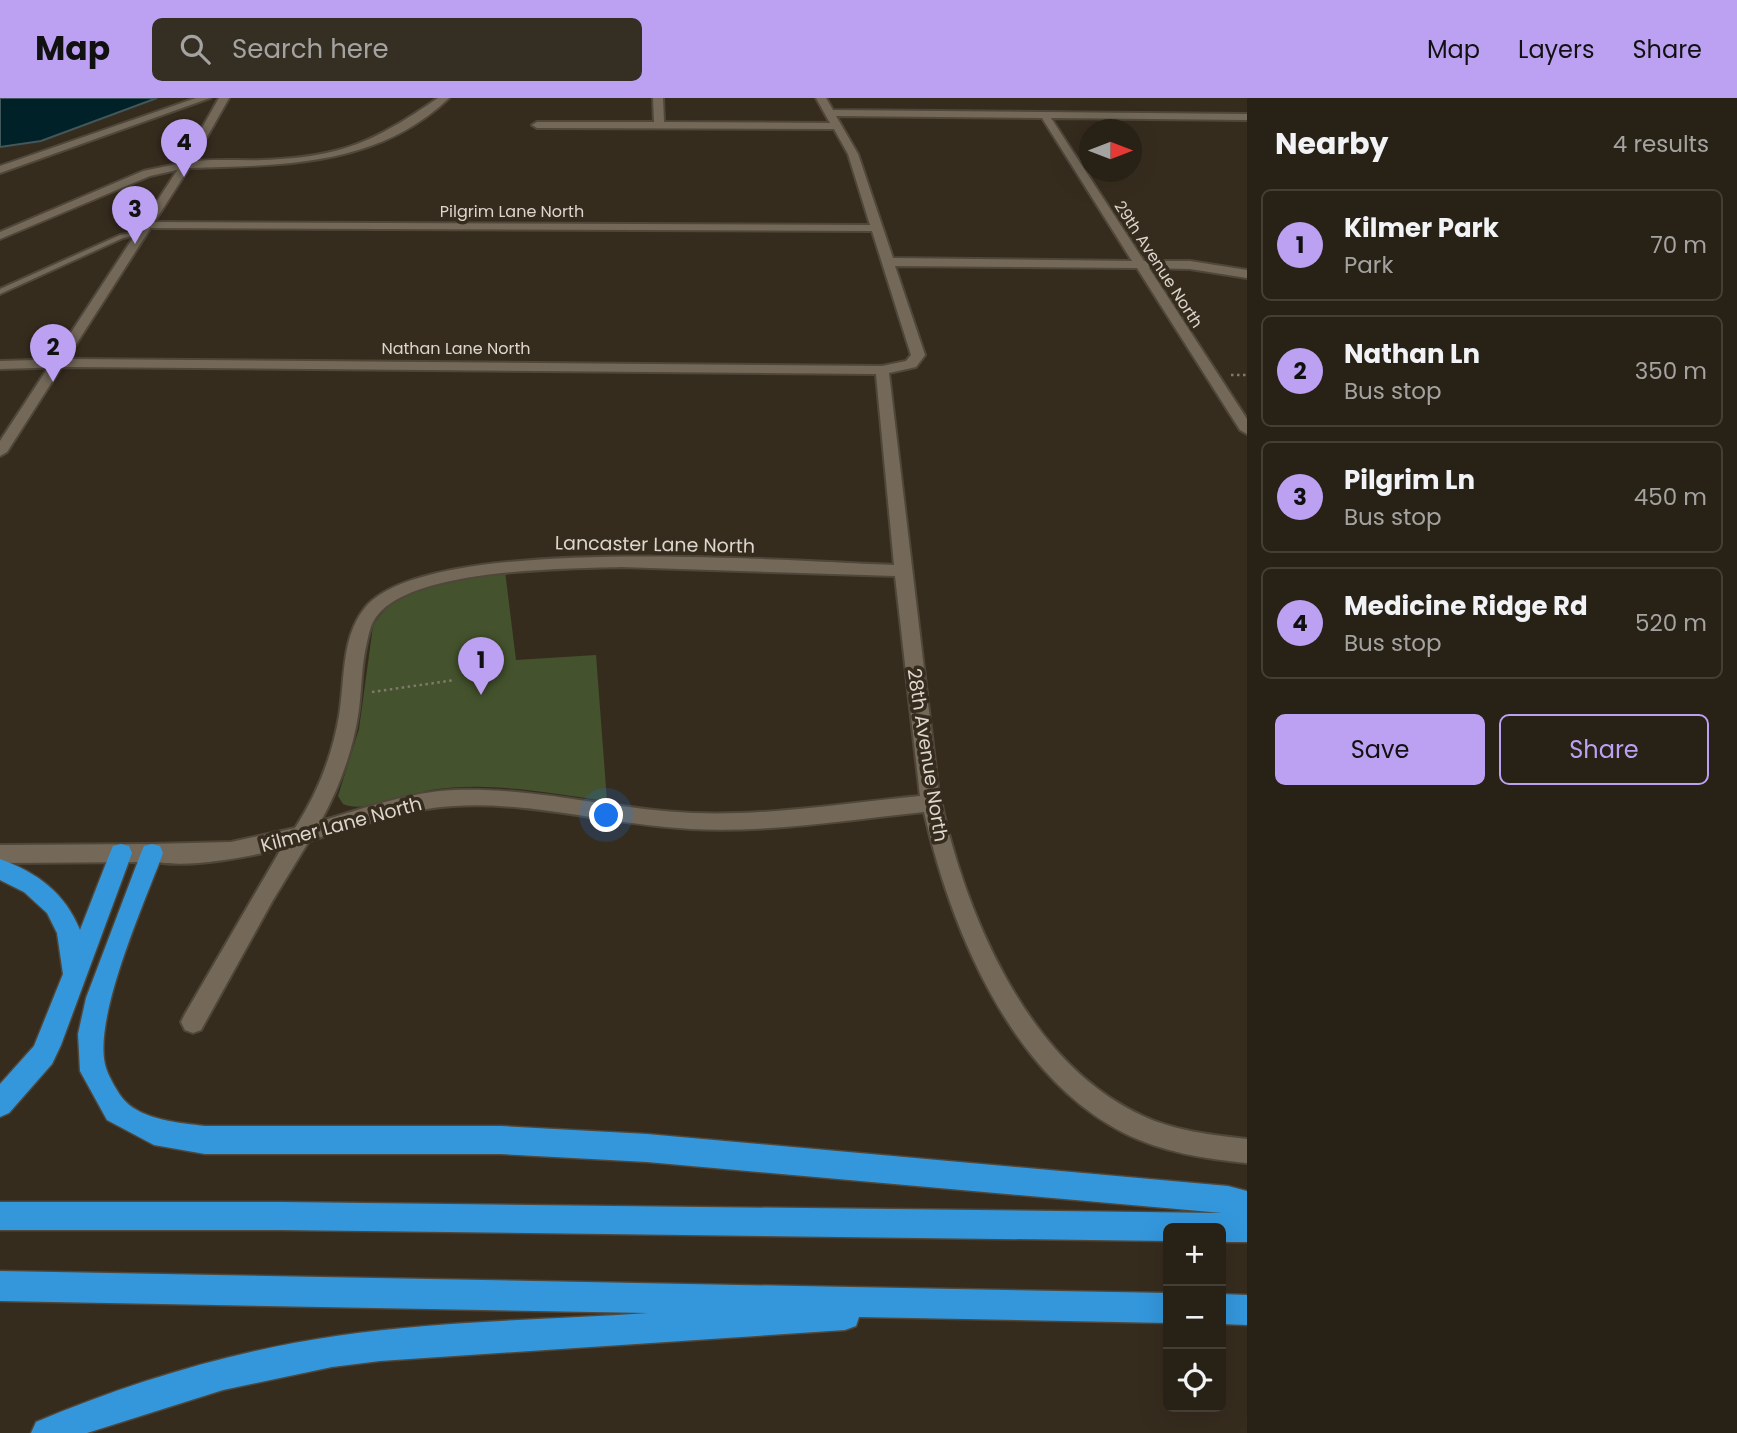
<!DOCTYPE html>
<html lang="en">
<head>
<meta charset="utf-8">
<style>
  body { margin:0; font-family:Poppins,sans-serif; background:#342e23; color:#f1f3f6 }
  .controls { position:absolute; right:21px; bottom:21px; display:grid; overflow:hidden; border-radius:10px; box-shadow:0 7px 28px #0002 }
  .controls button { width:63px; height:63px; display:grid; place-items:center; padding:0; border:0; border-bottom:2px solid #443e35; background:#282116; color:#f1f3f6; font:35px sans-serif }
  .compass { position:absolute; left:1079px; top:21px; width:63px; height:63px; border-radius:50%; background:#282116; box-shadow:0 7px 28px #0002; rotate:90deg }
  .you { position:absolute; left:607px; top:718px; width:24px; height:24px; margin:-18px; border:5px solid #fff; border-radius:50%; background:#1a73e8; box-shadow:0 0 0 10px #1a73e833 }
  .badge { display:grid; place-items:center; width:46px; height:46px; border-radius:50%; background:#bca0f2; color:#111; font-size:23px; font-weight:700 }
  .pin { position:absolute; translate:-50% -58px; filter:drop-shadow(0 2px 4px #0008) }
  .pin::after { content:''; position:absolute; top:37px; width:24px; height:21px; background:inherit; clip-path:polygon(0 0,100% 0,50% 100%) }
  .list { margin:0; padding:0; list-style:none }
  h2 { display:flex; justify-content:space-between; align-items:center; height:91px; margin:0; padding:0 28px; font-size:30px }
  h2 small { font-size:23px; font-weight:400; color:#a5a3a1 }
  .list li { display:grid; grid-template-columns:46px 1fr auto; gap:21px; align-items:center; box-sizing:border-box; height:112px; margin:0 14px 14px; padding:0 14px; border:2px solid #443e35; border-radius:10px }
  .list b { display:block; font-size:26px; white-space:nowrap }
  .list p { margin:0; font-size:23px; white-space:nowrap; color:#a5a3a1 }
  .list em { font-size:23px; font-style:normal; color:#a5a3a1 }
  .actions { display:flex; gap:14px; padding:21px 28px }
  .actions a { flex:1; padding:16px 0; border:2px solid #bca0f2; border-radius:10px; text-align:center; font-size:24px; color:#bca0f2 }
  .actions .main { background:#bca0f2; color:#111 }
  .icon { flex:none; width:38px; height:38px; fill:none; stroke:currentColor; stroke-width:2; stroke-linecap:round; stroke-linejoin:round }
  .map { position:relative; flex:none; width:1247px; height:1335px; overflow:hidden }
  header { display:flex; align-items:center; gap:42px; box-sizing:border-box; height:98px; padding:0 35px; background:#bca0f2; color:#111 }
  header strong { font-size:33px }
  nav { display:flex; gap:38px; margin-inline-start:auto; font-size:24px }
  .search { width:490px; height:63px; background:#342e23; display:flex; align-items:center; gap:18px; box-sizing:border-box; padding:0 24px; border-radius:10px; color:#a5a3a1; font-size:26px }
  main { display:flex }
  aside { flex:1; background:#282116 }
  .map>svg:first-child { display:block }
  .green { fill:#44532d }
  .water { fill:#002128; stroke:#42575a; stroke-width:2 }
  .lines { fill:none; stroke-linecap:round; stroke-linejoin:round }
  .service-casing { stroke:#4f473a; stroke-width:4 }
  .minor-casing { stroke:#4f473a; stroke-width:4 }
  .tertiary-casing { stroke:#4f473a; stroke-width:4 }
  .motorway-casing { stroke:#4f473a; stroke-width:3 }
  .path { stroke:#81796d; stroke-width:2.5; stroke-dasharray:2.5 3.5; stroke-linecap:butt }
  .service { fill:#746959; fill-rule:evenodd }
  .minor { fill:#746959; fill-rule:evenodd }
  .tertiary { fill:#746959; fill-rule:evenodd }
  .motorway { fill:#3497dc; fill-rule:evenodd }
  .labels { text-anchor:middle; stroke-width:7; stroke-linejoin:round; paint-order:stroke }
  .far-street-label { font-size:16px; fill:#ddd6cd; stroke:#362c1e }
  .street-label { font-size:19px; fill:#ddd6cd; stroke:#362c1e }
</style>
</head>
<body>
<header>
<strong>Map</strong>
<div class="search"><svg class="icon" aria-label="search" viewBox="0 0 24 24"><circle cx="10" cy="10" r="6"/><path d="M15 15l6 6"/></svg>Search here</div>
<nav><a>Map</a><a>Layers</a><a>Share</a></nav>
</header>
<main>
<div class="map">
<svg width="1247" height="1335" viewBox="0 0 1247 1335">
  <rect width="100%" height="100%" fill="#362c1e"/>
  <path class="green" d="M505,473L516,562L596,557L607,703C549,695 490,683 431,692C408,696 364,716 343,706L338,698L359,631L373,528C399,483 459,481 505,473Z"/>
  <path class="water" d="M0,0H157L41,43L0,49Z"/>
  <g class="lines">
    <g class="service-casing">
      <path id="service" d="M140,134L142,135V137L123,140L0,196V191L120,137Z"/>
    </g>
    <g class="minor-casing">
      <path id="minor" d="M196,0H210L0,75V68Z
        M219,0H229L190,69L150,78L0,141V134L143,73L182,65Z
        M653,0H663L664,24L830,25L816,0H826L833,12L1247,16V22L1051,20L1144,163H1190L1247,172V180L1190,171L1149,170L1247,321V336L1240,332L1137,170L895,168L925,257L916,269L889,275L938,689C962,808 1024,964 1143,1018C1175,1033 1212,1037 1247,1041V1065C1205,1061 1162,1054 1124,1035C1010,977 951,831 924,714C846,722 769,735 691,731C611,727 533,703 453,708C403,711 356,729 309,743L273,802L201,932L193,935L185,932L181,924L185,916L281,751C247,759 178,773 145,761L142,755L145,749L152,746L231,744L295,730C317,696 332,659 339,618C345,583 341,540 364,511C424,433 795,464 894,467L876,276L71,269L0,271V263L71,261L882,268L906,263L911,257L872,133L147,130L141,127L147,124L870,127L848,56L834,31L537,30L532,27L537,24H654ZM836,18L1042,20L1132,163L893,160L858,56ZM621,469L895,478L920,698C845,705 769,718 693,715C613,712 536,689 455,692C409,694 365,710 321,723C339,690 352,655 358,618C362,593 361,568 367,544C369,535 371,526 376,519C412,470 564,471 621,469Z"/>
    </g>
    <g class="tertiary-casing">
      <path id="tertiary" d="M438,0H449C377,69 282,67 189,70L7,354L0,358V343L182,65C208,60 237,63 263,62C342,59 374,44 438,0Z
        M152,746L159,749L162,755L159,761L152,764L0,765V747Z"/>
    </g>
    <g class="motorway-casing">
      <path id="motorway" d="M121,746L129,748L132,755L61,947L52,966L9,1015L0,1019V986L34,948L63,876L57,835L47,815L24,794L0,782V761C38,775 65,795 80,832L110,755L113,748Z
        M152,746L160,748L163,755C145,804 91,923 106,970C109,979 118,996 125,1003C143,1022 180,1025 205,1028H501L647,1036L1228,1088L1247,1093V1144H1221V1130H1168V1143L281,1132H0V1104H281L1222,1115L647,1064L501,1056H205L154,1047L107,1022L80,973L78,936L86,900L141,755L144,748Z
        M0,1173L1168,1195V1225L859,1219L856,1228L845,1232L380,1263L332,1269L223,1292L87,1335H31L36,1324C131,1284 233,1253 336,1238C439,1223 544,1222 648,1215L0,1203Z
        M1221,1196L1247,1197V1227L1221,1226Z"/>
    </g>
    <path class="path" d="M1231,277H1247
      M372,594L455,582"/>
    <use href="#service" class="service"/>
    <use href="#minor" class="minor"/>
    <use href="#tertiary" class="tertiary"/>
    <use href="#motorway" class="motorway"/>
  </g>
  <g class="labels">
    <g class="far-street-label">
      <text x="512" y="119">Pilgrim Lane North</text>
      <text transform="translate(1159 166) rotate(57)" y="6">29th Avenue North</text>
      <text x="456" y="256">Nathan Lane North</text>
    </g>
    <g class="street-label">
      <text transform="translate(655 446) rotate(1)" y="7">Lancaster Lane North</text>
      <text transform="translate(928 657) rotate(81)" y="7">28th Avenue North</text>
      <text transform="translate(341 726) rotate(-15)" y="7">Kilmer Lane North</text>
    </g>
  </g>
</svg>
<div class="controls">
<button>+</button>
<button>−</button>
<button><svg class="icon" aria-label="locate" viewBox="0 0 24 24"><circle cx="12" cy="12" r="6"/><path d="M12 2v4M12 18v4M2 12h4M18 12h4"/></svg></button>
</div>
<svg class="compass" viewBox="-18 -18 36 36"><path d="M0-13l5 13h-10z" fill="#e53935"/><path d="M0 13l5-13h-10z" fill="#a5a3a1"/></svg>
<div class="you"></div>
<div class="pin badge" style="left:481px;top:597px">1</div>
<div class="pin badge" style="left:53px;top:284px">2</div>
<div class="pin badge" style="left:135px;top:146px">3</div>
<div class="pin badge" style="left:184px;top:79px">4</div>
</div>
<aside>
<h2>Nearby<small>4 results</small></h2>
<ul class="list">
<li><span class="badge">1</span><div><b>Kilmer Park</b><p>Park</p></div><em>70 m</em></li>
<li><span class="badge">2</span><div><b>Nathan Ln</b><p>Bus stop</p></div><em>350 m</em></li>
<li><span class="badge">3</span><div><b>Pilgrim Ln</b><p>Bus stop</p></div><em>450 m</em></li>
<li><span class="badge">4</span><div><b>Medicine Ridge Rd</b><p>Bus stop</p></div><em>520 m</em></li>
</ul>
<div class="actions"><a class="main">Save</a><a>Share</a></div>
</aside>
</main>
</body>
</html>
